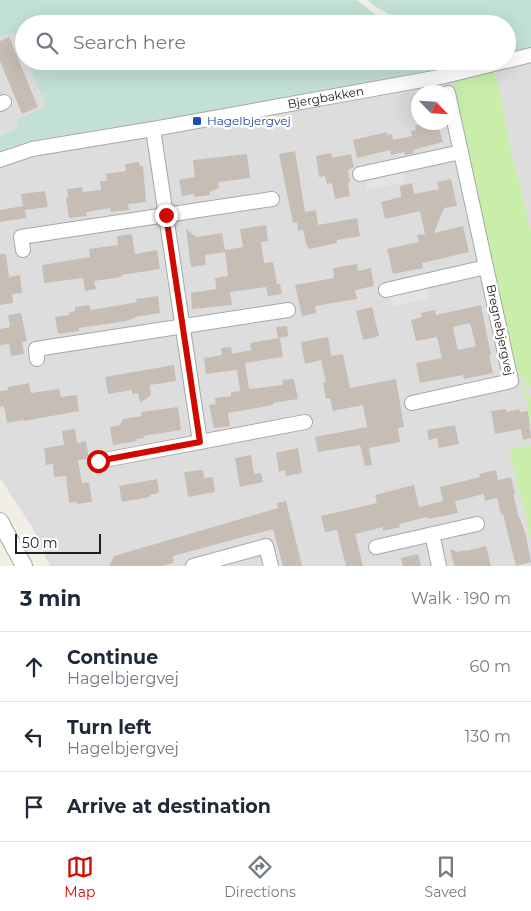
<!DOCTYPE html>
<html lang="en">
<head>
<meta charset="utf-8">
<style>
  body { margin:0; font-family:Montserrat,sans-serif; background:#f2f2f3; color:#1f2937 }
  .compass { position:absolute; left:411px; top:85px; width:45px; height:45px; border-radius:50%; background:#fff; box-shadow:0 5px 20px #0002; rotate:115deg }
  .scale { position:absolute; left:15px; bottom:12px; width:86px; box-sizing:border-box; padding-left:5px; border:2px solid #202020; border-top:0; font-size:14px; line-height:18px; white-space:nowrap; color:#202020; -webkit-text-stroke:4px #fff; paint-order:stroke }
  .stop { position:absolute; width:15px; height:15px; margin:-11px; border:4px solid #d00900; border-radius:50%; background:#fff }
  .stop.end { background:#d00900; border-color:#fff; box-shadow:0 1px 5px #0008 }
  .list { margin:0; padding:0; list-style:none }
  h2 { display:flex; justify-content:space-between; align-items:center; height:65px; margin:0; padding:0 20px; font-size:21px }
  h2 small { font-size:16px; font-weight:400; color:#747a83 }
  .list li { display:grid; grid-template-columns:32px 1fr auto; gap:15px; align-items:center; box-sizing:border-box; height:70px; padding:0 20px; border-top:1px solid #e0e1e3 }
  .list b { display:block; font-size:19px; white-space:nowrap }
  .list p { margin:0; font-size:16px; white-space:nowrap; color:#747a83 }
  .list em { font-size:16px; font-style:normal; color:#747a83 }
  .icon { flex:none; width:28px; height:28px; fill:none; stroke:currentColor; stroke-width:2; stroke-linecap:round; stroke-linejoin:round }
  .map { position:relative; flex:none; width:531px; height:566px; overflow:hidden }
  .search { position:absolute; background:#fff; box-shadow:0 5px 20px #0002; left:15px; right:15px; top:15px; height:55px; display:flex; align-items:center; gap:12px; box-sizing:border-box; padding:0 18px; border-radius:28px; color:#747a83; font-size:19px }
  .sheet { height:275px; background:#fff }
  nav { display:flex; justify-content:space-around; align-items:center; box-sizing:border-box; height:70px; border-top:1px solid #e0e1e3; background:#fff; font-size:14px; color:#747a83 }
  nav a { display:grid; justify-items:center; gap:2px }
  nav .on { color:#d00900 }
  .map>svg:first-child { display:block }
  .residential { fill:#dedddd; fill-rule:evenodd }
  .grass { fill:#c8eea9 }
  .wetland { fill:#c2e0d4 }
  .parking { fill:#e4e4e4 }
  .building { fill:#c6beb5; fill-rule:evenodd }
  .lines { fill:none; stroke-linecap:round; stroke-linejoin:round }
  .minor-casing { stroke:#a7a7a7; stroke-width:16 }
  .tertiary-casing { stroke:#a7a7a7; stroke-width:18 }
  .minor { stroke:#fff; stroke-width:14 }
  .tertiary { stroke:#fff; stroke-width:16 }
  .route { stroke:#d00900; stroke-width:6 }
  .transit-dot { fill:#1a4fb4; stroke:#fff; stroke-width:2 }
  .labels { text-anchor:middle; stroke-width:5; stroke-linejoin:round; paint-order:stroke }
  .street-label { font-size:12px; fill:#202020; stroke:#fff }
  .transit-label { font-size:12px; fill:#164399; stroke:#fff; text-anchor:start }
</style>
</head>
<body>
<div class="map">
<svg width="531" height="566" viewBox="0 0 531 566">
  <rect width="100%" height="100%" fill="#f1eee6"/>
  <path class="residential" d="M7,15L24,53V61L336,86L451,61H507V49L531,44V566H50L32,527L0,478V17ZM418,92H448V122H418Z"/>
  <path class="grass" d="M489,71H494L497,76L509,142L531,230V388L521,377L513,359L455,101L454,83L472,76L473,78L489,74Z
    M520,385L525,386L531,398V426L524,389H519Z
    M531,445V540L509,449Z"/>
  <path class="wetland" d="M0,0H357L380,18L390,24H24V54L14,32L0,36Z
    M368,0H531V48L507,53V24H405L373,5Z
    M27,61H432V71L271,103L45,138L13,146L0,152V136L19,128L16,120L39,110L45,104Z"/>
  <path class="parking" d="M403,172L405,182L367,190L366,181Z
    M427,288L430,298L393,306L390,296Z"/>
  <path class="building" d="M9,37L38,107L22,114L0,61V41Z
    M429,122H437L443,142L413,150L414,153L405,155L404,152L391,155L390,150L357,158L353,140L387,132V135L392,134L393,140L412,136L411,131L416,130L415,126Z
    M295,151L305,212L316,210L318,225L357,218L360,236L337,240V243L309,249L308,247H307L303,230L298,231L297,222L293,223L279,154Z
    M331,153L332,158L351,154L354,167L348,170L350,182L348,183L350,196L335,199L332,183L327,184L325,176L319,177L316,156Z
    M247,154L250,178L218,182L219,188L210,192V195L194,197V194L182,196L179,180L195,177L193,160Z
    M139,162L140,166H143L146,202L128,204L129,210L111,212L110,208L86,212L87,216L69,218L66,198H68L67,189L82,187L83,192L101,190L100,181H107L106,174L126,171L125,164Z
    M451,179L457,206L444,208L434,233L463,226L469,252L422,263L423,268L393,274L387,249L419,242L417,235L425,234L420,211L385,219L381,202L401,197L400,186L412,183L414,194L439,189L437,182Z
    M45,191L48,207L25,210L26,218L0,222V210L23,206L21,194Z
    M266,225L268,241L261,242L264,263L273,262L277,284H280L282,294L268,296L266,287L230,292L232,305L192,309L191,293L216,289L215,278L228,276L225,252L205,255L206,265L191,267L186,229L196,237L222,233L225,250L243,247L240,229Z
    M132,234L135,254L157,250L160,269L121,275L122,277L94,281L96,289L85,291L83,278L44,283L42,265L90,257L89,249L118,245L117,236Z
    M0,254H6L9,277L20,275L22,293L12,294L13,303L0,305Z
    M357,264L358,271L371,268L374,286L355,290L357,299L315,306L316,313L302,316L295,285L334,278L333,268Z
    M158,296L160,313L135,317V318L126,321L79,328V331L58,334L55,317L69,315V312L75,311V307L89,305L91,310L127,304L137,302L136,299Z
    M481,305L491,355H489L493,373L464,379L463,375L420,383L416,363L442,358L437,337L416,341L411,320L422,317L421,313L435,310L436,315ZM470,323L476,346L458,350L453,327Z
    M372,307L379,336L363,340L356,311Z
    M21,313L27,341L22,342L24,354L11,356L9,344L0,345V329L10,327L8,315Z
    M287,326L288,336L278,338L276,327Z
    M328,337L331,356L343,354L350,388L396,379L404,427L398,428L400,442L369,448L372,465L365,466L360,445L318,452L315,437L367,427L363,405L333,411L330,398L326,399L323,383L326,382L321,360L305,364L301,342Z
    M280,338L283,357L245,363L249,389L283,385L282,380L294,379L298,399L273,403V405L228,413L230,426L214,428L209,405L216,404L215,398L231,396V392L240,391L237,370L206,374L204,358L222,355L221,348L231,347L232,354L251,350L250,343Z
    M174,365L176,381L150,385L151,395L140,403L138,393L132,394V390L108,394L105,377Z
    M29,383L31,393L59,389L61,397L77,395L79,411L24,421L23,420L7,423L4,406L0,407V391L8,390V387Z
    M178,407L181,430L143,436L144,438L136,439L137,441L113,445L110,427L120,425L123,419L142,416L141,412Z
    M506,409V412L519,409L520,412L528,411L531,438L523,440L521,429L495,434L491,411Z
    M455,425L459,444L439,448L437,438L429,440L427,430Z
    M75,429L77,443L86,441L89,459L78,460L82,483L89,482L92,502L77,504V502L69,503L66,476L54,477L53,464L46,465L44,448L64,445L62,431Z
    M298,448L302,473L286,476L285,470L279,472L276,453Z
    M251,455L254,474L261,473L263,482L240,487L235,458Z
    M203,470L204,478L213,477L215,492L188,497L184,472Z
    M496,470L498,480L511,477L515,494H513L519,518H520L526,536L531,562L516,566L503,514H501L497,498L485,501L484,494L455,501L458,513L428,519L427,517L399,524L400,527L383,531V527L355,534L363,566H346L337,530L325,532L321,516L377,503L375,495L414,485L419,507L443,501L440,487L480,477L479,474Z
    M157,479L159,493L150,495V497L122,502L119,486Z
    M286,501L302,566H283L273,529L173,556V563L162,566H109L114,556L278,508L277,503Z
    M486,546L491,566H454L450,549L457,552L465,550L466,551Z
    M418,554L421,566H403L401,558Z"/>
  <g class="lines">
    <g class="minor-casing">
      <g id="minor">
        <path d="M507,61L531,55"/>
        <path d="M0,104L4,102"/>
        <path d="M153,129L200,442"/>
        <path id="s1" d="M0,160L32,149L153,129L445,76L506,61"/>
        <path d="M360,174L461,152"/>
        <path d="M23,250L21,237L272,199"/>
        <path d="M386,290L486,267"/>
        <path d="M37,359L36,349L288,310"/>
        <path d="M412,403L511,381L448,93"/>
        <path d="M99,461L305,422"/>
        <path d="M432,534L439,566"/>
        <path d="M376,547L477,524"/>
        <path d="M193,566L266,546L271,566"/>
      </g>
    </g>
    <g class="tertiary-casing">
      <path id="tertiary" d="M0,521L24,566"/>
    </g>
    <use href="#minor" class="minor"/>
    <use href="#tertiary" class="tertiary"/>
  </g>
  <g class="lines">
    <path class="route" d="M98,461L200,442L166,215"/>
  </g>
  <rect class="transit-dot" x="192" y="116" width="10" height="10" rx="2.5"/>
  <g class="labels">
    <g class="street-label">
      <text dy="4" stroke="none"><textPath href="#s1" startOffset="332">Bjergbakken</textPath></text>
      <text transform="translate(500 330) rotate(78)" y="4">Bregnebjergvej</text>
    </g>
    <g class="transit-label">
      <text x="207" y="125">Hagelbjergvej</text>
    </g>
  </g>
</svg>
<svg class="compass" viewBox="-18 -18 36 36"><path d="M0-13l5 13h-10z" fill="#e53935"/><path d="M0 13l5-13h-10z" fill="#747a83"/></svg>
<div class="scale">50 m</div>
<div class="stop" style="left:98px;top:461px"></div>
<div class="stop end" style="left:166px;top:215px"></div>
<div class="search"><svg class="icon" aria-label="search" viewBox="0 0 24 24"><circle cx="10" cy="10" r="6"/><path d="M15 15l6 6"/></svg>Search here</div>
</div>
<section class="sheet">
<h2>3 min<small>Walk · 190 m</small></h2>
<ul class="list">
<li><svg class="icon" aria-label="ahead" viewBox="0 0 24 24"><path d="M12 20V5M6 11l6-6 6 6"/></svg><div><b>Continue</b><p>Hagelbjergvej</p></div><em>60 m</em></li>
<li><svg class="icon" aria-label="left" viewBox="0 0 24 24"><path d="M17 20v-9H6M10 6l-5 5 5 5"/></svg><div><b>Turn left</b><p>Hagelbjergvej</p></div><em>130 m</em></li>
<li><svg class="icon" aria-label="arrive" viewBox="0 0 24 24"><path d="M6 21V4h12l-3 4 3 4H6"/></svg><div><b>Arrive at destination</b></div></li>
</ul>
</section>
<nav>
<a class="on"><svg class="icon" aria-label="map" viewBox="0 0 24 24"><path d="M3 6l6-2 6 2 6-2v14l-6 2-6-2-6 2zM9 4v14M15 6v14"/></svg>Map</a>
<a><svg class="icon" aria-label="directions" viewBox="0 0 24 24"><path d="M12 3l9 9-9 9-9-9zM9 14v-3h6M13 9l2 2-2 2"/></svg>Directions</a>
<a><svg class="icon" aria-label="saved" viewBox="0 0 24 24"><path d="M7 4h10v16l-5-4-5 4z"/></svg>Saved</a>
</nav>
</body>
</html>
